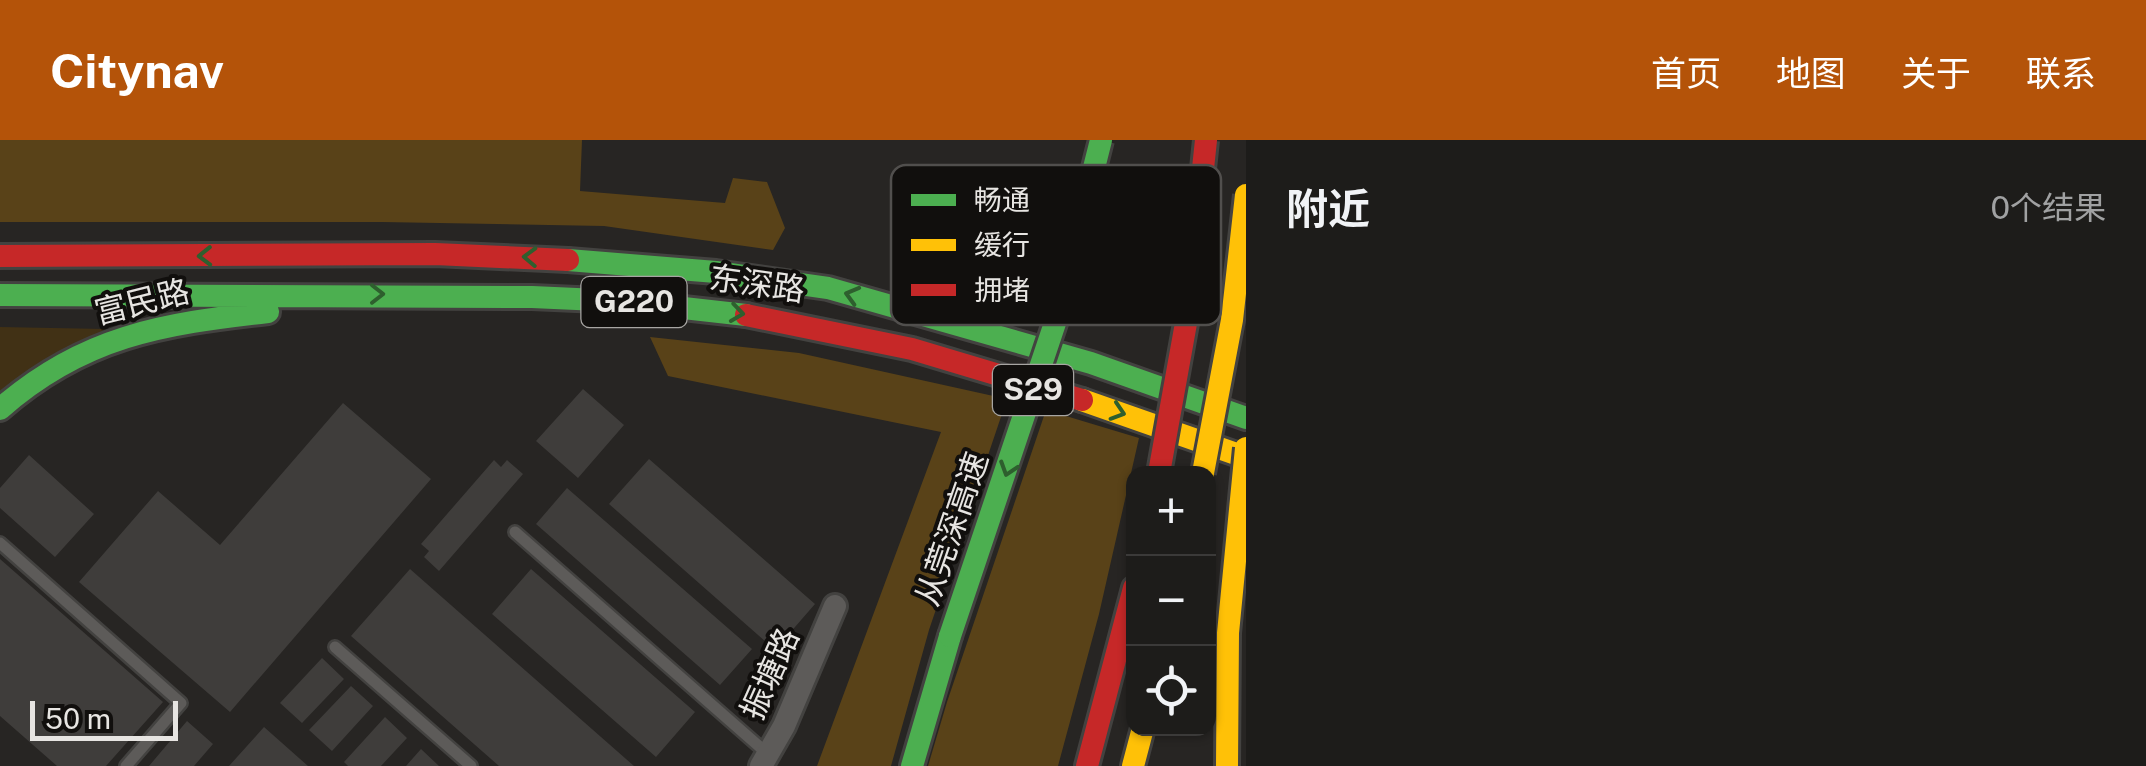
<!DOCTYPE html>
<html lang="zh">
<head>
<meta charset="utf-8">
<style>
  body { margin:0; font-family:"Public Sans","Noto Sans SC",sans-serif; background:#2a2927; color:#f1f3f6 }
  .controls { position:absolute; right:30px; bottom:30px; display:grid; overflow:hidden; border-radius:20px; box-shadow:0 2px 8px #0004 }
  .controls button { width:90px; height:90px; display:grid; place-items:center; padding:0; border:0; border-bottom:2px solid #3b3a39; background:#1d1c1a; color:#f1f3f6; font:50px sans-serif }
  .scale { position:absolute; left:30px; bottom:25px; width:148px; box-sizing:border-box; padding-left:10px; border:5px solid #e7e5e2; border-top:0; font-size:28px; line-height:35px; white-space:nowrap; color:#e7e5e2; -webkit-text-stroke:8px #110f0d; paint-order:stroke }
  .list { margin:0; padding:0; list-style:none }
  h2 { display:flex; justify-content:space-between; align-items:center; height:130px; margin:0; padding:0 40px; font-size:42px }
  h2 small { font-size:32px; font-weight:400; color:#a0a1a2 }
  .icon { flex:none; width:55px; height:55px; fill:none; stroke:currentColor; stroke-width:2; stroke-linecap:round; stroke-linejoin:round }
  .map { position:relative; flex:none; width:1246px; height:626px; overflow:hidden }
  header { display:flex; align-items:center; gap:60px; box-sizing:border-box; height:140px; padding:0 50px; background:#b45309; color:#fff }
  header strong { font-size:48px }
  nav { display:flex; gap:55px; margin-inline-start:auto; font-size:35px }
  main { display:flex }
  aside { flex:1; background:#1d1c1a }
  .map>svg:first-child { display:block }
  .green { fill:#413115 }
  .forest { fill:#594218 }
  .building { fill:#3f3d3b }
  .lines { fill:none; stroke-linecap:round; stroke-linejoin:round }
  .lane-casing { stroke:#434240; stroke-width:16 }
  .street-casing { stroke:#434240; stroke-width:28 }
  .fast-casing { stroke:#434240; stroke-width:28 }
  .slow-casing { stroke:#434240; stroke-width:28 }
  .jam-casing { stroke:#434240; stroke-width:28 }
  .lane { stroke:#5d5b59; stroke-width:11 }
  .street { stroke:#5d5b59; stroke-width:22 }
  .fast { stroke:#4caf50; stroke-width:22 }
  .slow { stroke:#ffc107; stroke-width:22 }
  .jam { stroke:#c62828; stroke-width:22 }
  .fast-bridge-casing { stroke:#434240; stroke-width:28; stroke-linecap:butt }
  .slow-bridge-casing { stroke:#434240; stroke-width:28; stroke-linecap:butt }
  .jam-bridge-casing { stroke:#434240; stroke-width:28; stroke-linecap:butt }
  .fast-bridge { stroke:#4caf50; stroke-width:22 }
  .slow-bridge { stroke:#ffc107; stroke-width:22 }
  .jam-bridge { stroke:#c62828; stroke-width:22 }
  .oneway { stroke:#2e5f2e }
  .labels { text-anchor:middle; stroke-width:8; stroke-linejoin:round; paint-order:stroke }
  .shield { fill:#110f0d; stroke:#a7a5a2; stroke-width:2.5 }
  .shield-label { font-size:30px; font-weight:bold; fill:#e7e5e2 }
  .street-label { font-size:32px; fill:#e7e5e2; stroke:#110f0d }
  .key { fill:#110f0d; stroke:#514f4d; stroke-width:2.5 }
  .key-label { font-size:28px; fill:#e7e5e2 }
</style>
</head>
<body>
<header>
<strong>Citynav</strong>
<nav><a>首页</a><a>地图</a><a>关于</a><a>联系</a></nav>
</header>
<main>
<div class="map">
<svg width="1246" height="626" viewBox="0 0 1246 626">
  <rect width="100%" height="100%" fill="#272523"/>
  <path class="green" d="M0,187L105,189L0,256Z"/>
  <path class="forest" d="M0,0H582L580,51L725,63L733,38L767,42L785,88L773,110L604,86L382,82H0Z
    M650,197L799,213L1007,259L929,490L891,626H817L941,292L668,236Z
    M1046,270L1139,298L1099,474L1058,626H928L947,562Z"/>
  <path class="building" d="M583,249L624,285L578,338L536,301Z
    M343,263L431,339L230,572L79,442L158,351L220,405Z
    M29,315L94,374L55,417L0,368V348Z
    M649,319L815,464L775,510L609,364Z
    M494,320L501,327L507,320L523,334L439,431L424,417L429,411L421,404Z
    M567,348L752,509L720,545L536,384Z
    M0,419L163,562L106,626H57L0,576Z
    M410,429L634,626H499L351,496Z
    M531,429L695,572L656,617L492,474Z
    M322,518L344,539L302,583L280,563Z
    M351,546L373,566L332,611L309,590Z
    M385,577L407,598L381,626H348L344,622Z
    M187,581L213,604L194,626H149Z
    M264,587L308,626H229Z
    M421,609L439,626H406Z"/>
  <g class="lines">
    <g class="lane-casing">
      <path id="lane" d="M515,392L769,615
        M0,403L181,563L126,626
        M335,507L471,626"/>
    </g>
    <g class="street-casing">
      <path id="street" d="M761,626L784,586L835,466"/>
    </g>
    <g class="fast-casing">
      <path id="fast" d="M568,120L716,132L828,148L1091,223L1246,278
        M0,155L532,157L621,161L746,175
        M0,269C83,196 162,184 268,172
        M912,626L950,496"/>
    </g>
    <g class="slow-casing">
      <path id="slow" d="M1082,260L1239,315
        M1133,626L1143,588"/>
    </g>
    <g class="jam-casing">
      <path id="jam" d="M0,116L435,114L568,120
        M746,175L912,209L1082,260
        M1087,626L1134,448"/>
    </g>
    <use href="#lane" class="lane"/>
    <use href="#street" class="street"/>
    <use href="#fast" class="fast"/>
    <use href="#slow" class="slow"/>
    <use href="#jam" class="jam"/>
    <g class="fast-bridge-casing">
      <path id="fast-bridge" d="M950,496L1055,183L1101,0"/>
    </g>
    <g class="slow-bridge-casing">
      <path id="slow-bridge" d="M1203,333L1232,180L1246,55
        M1227,626L1228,493L1246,308"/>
    </g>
    <g class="jam-bridge-casing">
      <path id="jam-bridge" d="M1159,333L1188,172L1206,0"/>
    </g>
    <use href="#fast-bridge" class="fast-bridge"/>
    <use href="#slow-bridge" class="slow-bridge"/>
    <use href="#jam-bridge" class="jam-bridge"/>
  </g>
  <defs><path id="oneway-chevron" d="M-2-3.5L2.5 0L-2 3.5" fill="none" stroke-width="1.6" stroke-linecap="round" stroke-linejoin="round" transform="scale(2.5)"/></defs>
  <g class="oneway">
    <use href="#oneway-chevron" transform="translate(205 116) rotate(179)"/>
    <use href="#oneway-chevron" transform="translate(530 117) rotate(-178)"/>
    <use href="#oneway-chevron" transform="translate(377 154)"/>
    <use href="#oneway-chevron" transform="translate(852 155) rotate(-164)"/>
    <use href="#oneway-chevron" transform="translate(737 173) rotate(8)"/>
    <use href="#oneway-chevron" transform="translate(1118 272) rotate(18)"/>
    <use href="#oneway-chevron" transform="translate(1008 329) rotate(108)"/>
  </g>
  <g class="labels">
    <g class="shield">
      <rect x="581.5" y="137" width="105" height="50" rx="8"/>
      <rect x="993" y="225" width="80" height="50" rx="8"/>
    </g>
    <g class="shield-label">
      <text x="634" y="172">G220</text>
      <text x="1033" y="260">S29</text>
    </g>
    <g class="street-label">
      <text transform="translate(757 144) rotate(8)" y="11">东深路</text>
      <text transform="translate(142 162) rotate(-14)" y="11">富民路</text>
      <text transform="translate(952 389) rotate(-71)" y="11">从莞深高速</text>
      <text transform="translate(770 534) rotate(-66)" y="11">振塘路</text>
    </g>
  </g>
  <rect x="891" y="25" width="330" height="160" rx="15" class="key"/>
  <rect x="911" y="54" width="45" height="12" fill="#4caf50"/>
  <rect x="911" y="99" width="45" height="12" fill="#ffc107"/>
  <rect x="911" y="144" width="45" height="12" fill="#c62828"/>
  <g class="key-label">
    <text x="974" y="70">畅通</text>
    <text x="974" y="115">缓行</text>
    <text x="974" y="160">拥堵</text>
  </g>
</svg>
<div class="controls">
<button>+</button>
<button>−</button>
<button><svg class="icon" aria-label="locate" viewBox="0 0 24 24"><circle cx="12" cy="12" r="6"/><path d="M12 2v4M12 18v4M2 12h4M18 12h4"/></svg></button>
</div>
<div class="scale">50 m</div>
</div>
<aside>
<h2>附近<small>0个结果</small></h2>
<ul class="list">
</ul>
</aside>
</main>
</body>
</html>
